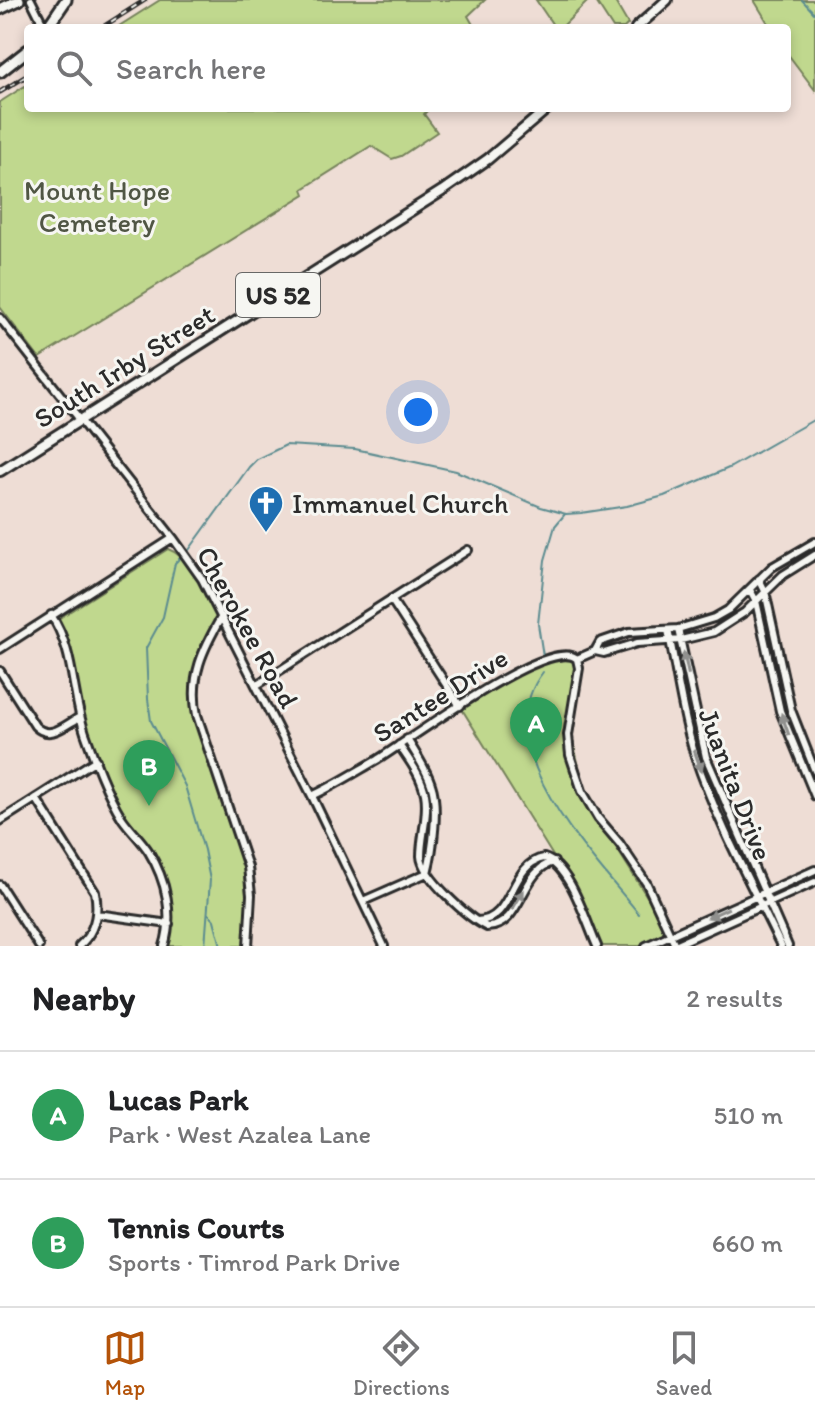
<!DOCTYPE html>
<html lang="en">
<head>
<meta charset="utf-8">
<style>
  body { margin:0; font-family:Itim,sans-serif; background:#f6f6f6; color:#202124 }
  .you { position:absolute; left:418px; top:412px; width:28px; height:28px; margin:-20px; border:6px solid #fff; border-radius:50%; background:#1a73e8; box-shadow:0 0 0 12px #1a73e833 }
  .badge { display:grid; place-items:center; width:52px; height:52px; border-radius:50%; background:#b45309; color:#fff; font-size:26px; font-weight:700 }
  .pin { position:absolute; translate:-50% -66px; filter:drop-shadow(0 2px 4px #0008) }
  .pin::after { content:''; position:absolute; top:42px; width:28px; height:24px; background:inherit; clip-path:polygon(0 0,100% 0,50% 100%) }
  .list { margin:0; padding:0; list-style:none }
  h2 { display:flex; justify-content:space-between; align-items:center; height:104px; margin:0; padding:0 32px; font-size:34px }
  h2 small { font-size:26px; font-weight:400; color:#757577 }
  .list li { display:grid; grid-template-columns:52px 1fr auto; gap:24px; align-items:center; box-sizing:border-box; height:128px; padding:0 32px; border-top:2px solid #e0e0e0 }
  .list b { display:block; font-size:30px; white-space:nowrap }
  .list p { margin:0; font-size:26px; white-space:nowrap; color:#757577 }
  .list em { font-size:26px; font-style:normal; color:#757577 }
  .icon { flex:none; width:44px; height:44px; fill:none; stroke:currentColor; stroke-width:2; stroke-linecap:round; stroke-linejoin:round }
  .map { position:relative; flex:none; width:815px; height:946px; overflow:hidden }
  .search { position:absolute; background:#fff; box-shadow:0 4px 12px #0003; left:24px; right:24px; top:24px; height:88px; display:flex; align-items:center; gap:20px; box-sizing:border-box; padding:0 28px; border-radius:8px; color:#757577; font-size:30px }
  .sheet { height:360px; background:#fff }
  nav { display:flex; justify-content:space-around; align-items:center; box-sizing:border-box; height:112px; border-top:2px solid #e0e0e0; background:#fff; font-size:22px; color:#757577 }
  nav a { display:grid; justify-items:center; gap:4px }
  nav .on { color:#b45309 }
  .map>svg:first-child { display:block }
  .green { fill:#c0d88e; stroke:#76825c; stroke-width:2 }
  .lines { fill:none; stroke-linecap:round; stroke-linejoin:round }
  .stream { stroke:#5b8c90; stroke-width:2 }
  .minor-casing { stroke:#2b2b2b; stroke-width:12 }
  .major-casing { stroke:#2b2b2b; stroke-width:14 }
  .highway-casing { stroke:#2b2b2b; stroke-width:15 }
  .minor { stroke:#f6f6f2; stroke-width:6 }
  .major { stroke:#f6f6f2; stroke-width:8 }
  .highway { stroke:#f6f6f2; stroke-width:9 }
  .rail-casing { stroke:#2b2b2b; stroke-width:5 }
  .rail { stroke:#f6f6f2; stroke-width:2; stroke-dasharray:6; stroke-linecap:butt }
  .oneway { fill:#90908e }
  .labels { text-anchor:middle; stroke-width:6; stroke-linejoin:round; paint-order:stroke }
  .shield { fill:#f6f6f2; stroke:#686867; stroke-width:2 }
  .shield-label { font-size:26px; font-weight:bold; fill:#2b2b2b }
  .park-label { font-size:28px; fill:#505644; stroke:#f6f6f2 }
  .street-label { font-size:28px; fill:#2b2b2b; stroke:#f6f6f2 }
  .poi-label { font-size:28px; fill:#2b2b2b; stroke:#f6f6f2; text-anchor:start }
</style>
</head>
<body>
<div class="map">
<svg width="815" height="946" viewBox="0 0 815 946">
  <rect width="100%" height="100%" fill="#eeddd5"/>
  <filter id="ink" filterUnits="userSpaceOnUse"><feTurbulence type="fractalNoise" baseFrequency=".0125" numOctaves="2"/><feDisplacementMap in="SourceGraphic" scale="16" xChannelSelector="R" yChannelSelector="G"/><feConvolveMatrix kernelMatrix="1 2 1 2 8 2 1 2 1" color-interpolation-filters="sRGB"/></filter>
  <g filter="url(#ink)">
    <path class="green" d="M160,0H485L468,16L475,28H116Z
      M536,0H589L561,28H555Z
      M595,0H614L628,24L624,28H613Z
      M754,0H815V90L787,53V28H771Z
      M28,84V108H430L424,114L437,132L401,156L392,159L371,146L303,189L305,194L39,358L0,307V102Z
      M168,549C193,558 207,595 219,617C203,647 191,670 193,705L245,861L249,903L247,946H167C174,920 173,900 164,874C154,843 125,823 113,792C104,772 95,751 88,730C75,691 78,655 58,619Z
      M563,653L579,663L569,724L587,801L671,935L646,946H597L558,864L460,706L522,669Z"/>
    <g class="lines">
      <path class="stream" d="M802,0L815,14
        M189,550L249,467L257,459L286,445L355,449L456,471L541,507L566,514L581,513L627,506L664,496L731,467L815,419
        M180,558L175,563L163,617L146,648L148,699L151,721L185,786L204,850L210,880L205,946
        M543,656L538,624L545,560L555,526L565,514
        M543,672C484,748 594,858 639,914
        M209,914L214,920L221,946"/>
      <g class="minor-casing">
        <path id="minor" d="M31,0L45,28
          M0,318L173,538L202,579L312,796L384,946
          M759,579L765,591L791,710L815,771
          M750,590L756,601L780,711L815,796
          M391,599L460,706
          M51,615C75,651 71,692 85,733C95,761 106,792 122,818C130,830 141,839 149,852C166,880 174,914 164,946
          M222,616C203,649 189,677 197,715L248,867L251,895L248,946
          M678,629L706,757L788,946
          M668,630C677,672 682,715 695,756C717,822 751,884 781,946
          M0,649L173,538
          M595,651L600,642L629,632L678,629L714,618L728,610L772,567L815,542
          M577,659L579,668L568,735L570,755L582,791L598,818L620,844L647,884L675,945
          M577,659L595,651L604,653L637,643L681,640L714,632L745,612L783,575L815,555
          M0,671L35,726C50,741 65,725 80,717
          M257,685L468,550
          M407,739C415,753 426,768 431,784C439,806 433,850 427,873
          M399,745C409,760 421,775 425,794C429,814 421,835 421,856C422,877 468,918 487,927C522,927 521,869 554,862
          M312,796C334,786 356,772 377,760C407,742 551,634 577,659
          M36,798L95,892C99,913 95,932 79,946
          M0,821L96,760
          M0,885L39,946
          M363,901L427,873
          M97,914L169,924
          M477,921C514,921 509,864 544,858C570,865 586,922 597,946
          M646,946L815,870
          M673,946L815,882"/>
      </g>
      <g class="major-casing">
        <path id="major" d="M636,28L667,0
          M0,471L442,191L488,159L548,108"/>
      </g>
      <g class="highway-casing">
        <path id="highway" d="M0,9L19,0
          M47,28L66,0
          M0,72L28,50"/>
      </g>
      <use href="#minor" class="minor"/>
      <use href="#major" class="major"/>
      <use href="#highway" class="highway"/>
      <g class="rail-casing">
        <path id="rail" d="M101,28L145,0
          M0,92L28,75"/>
      </g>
      <use href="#rail" class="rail"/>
    </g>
    <defs><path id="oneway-solid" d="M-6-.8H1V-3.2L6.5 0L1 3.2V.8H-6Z" transform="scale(2)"/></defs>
    <g class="oneway">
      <use href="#oneway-solid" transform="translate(686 663) rotate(-102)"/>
      <use href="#oneway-solid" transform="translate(785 724) rotate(-109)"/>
      <use href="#oneway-solid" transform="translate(698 761) rotate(71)"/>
      <use href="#oneway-solid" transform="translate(518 900) rotate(-59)"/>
      <use href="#oneway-solid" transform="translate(718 913) rotate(155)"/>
    </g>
  </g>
  <defs>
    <g id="church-pin" transform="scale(1.8)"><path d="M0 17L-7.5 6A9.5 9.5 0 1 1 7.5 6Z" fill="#1f6fb2" stroke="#f6f6f2"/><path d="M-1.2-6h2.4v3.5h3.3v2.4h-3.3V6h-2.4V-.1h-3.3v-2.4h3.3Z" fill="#fff"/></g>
  </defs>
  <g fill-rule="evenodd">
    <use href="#church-pin" x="266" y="503"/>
  </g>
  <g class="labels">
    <rect class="shield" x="236" y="273" width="84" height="44" rx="6"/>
    <g class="shield-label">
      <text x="278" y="304">US 52</text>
    </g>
    <g class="park-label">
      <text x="97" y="200">Mount Hope<tspan x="97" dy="32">Cemetery</tspan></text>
    </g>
    <g class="street-label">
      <text transform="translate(124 366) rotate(-32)" y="10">South Irby Street</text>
      <text transform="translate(248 627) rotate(61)" y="10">Cherokee Road</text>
      <text transform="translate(440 695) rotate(-32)" y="10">Santee Drive</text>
      <text transform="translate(736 784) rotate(69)" y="10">Juanita Drive</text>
    </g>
    <g class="poi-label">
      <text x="292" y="513">Immanuel Church</text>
    </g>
  </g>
</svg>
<div class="you"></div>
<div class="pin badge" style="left:536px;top:763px;background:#2e9e5b">A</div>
<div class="pin badge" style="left:149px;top:806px;background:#2e9e5b">B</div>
<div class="search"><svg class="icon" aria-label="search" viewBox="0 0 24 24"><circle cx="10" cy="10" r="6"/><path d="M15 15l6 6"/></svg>Search here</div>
</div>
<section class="sheet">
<h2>Nearby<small>2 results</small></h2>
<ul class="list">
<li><span class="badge" style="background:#2e9e5b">A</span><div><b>Lucas Park</b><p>Park · West Azalea Lane</p></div><em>510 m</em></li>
<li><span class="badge" style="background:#2e9e5b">B</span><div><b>Tennis Courts</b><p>Sports · Timrod Park Drive</p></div><em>660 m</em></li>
</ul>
</section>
<nav>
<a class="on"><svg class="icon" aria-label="map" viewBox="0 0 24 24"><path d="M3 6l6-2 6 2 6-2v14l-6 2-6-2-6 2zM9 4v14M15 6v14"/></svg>Map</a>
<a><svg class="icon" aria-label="directions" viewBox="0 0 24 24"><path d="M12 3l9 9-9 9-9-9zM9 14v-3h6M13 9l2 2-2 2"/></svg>Directions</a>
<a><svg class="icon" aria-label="saved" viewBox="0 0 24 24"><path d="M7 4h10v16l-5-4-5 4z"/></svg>Saved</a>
</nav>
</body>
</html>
